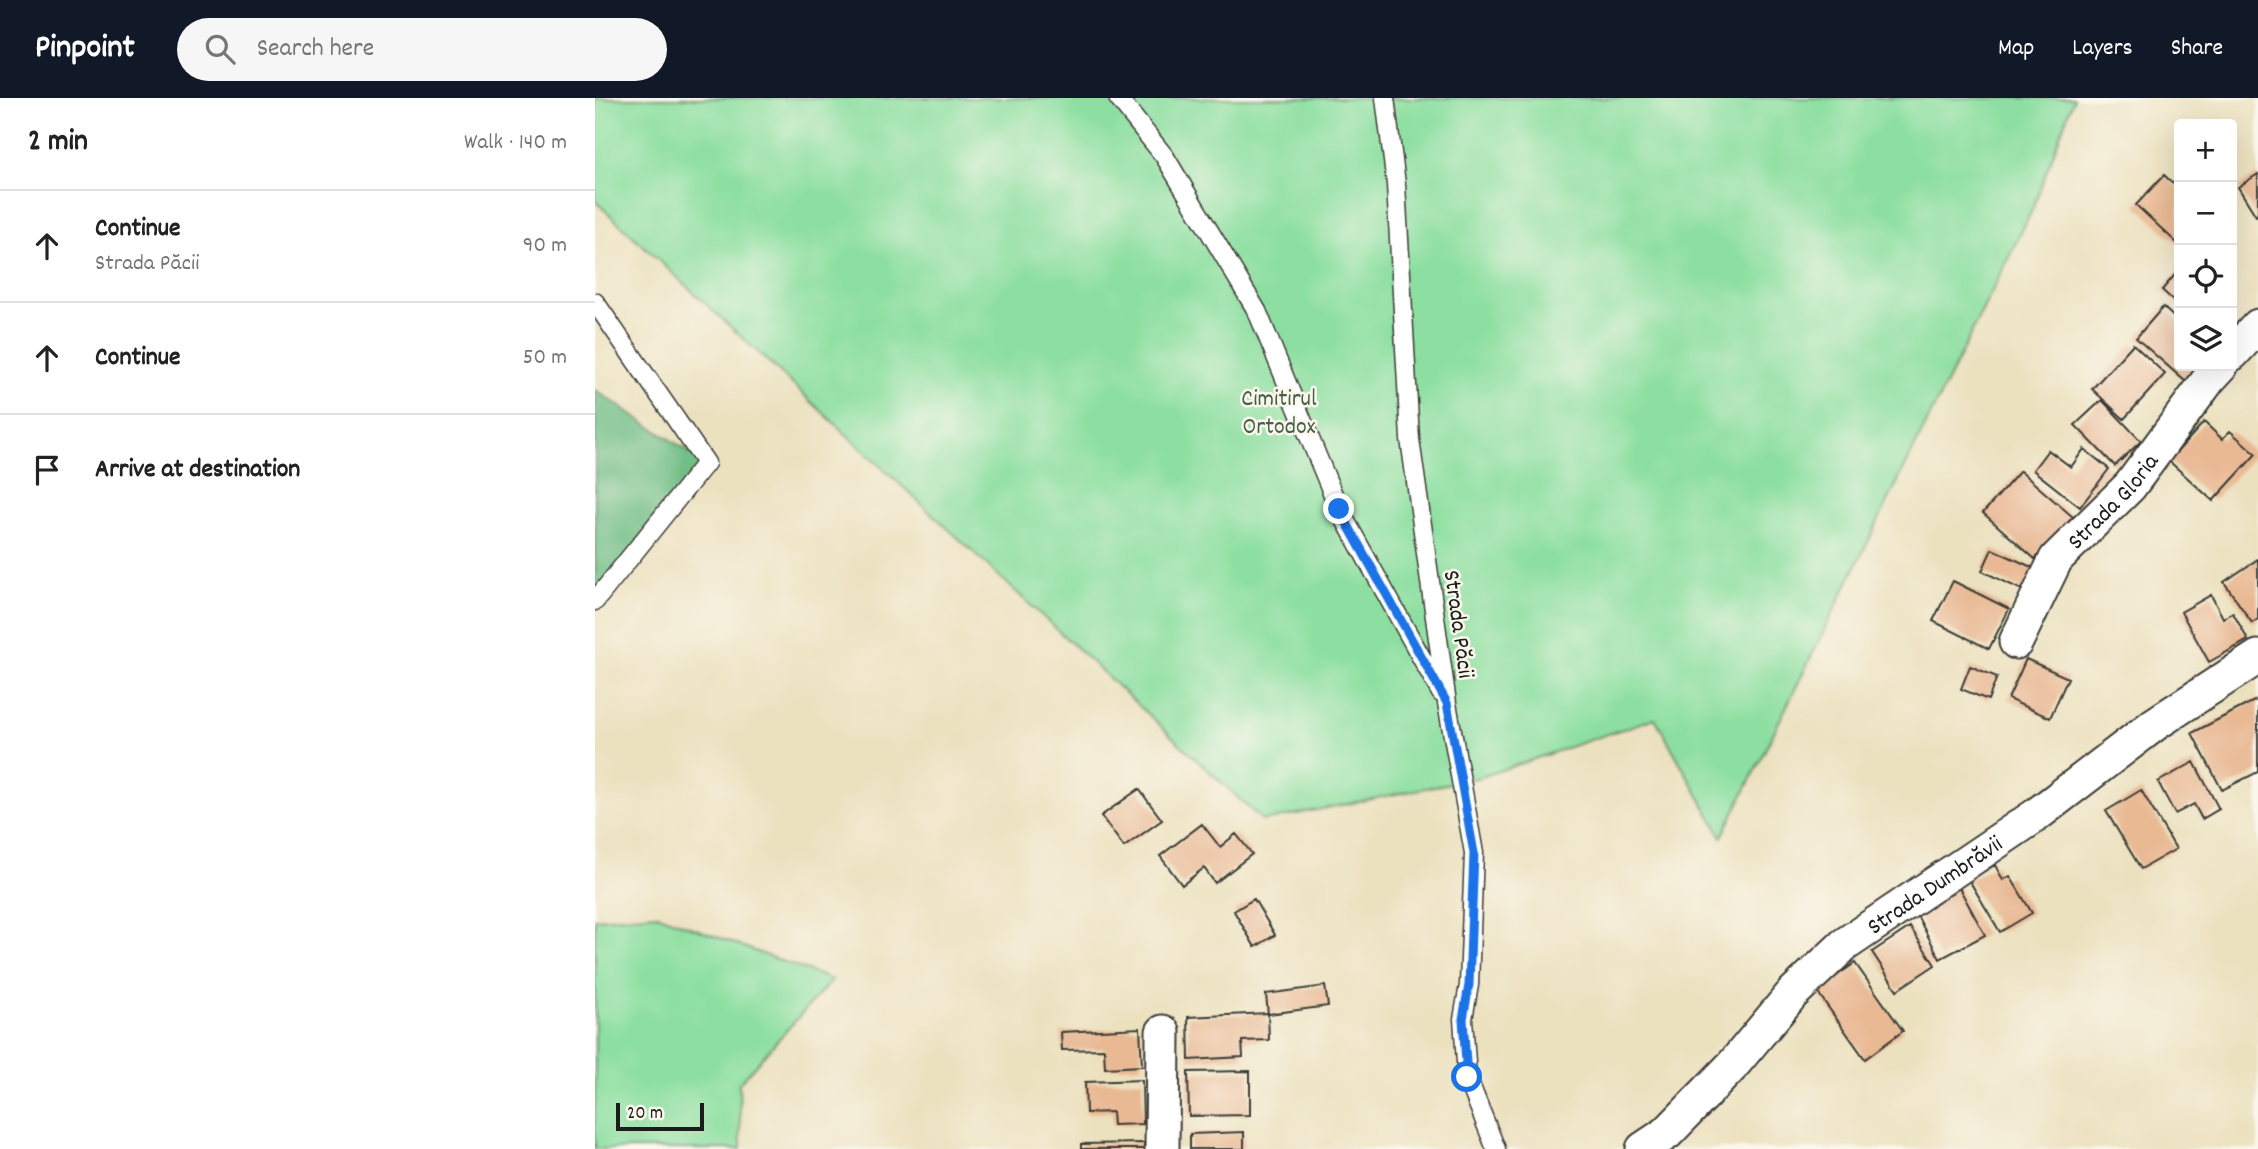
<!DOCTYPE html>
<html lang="en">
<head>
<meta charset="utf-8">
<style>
  body { margin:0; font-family:Dekko,sans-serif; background:#f6f6f6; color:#222 }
  .controls { position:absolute; right:21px; top:21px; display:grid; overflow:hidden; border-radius:7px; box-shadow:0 7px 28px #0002 }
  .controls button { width:63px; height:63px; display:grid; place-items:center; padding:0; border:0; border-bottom:2px solid #e0e0e0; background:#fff; color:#222; font:35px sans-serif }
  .scale { position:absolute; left:21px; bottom:18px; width:88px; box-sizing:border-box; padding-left:7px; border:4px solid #1c1c1c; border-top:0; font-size:19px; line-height:24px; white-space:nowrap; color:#1c1c1c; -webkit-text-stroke:5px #fbf7ec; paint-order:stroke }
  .stop { position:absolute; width:21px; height:21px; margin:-16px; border:5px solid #1a73e8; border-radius:50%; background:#fff }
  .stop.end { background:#1a73e8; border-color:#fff; box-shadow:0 2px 7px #0008 }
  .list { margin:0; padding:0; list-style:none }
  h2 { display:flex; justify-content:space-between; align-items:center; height:91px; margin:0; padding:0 28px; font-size:30px }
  h2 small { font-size:23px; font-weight:400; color:#767676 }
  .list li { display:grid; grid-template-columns:46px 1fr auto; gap:21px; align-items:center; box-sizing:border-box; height:112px; padding:0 28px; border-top:2px solid #e0e0e0 }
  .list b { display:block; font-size:26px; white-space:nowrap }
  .list p { margin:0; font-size:23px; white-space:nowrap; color:#767676 }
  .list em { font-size:23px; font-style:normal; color:#767676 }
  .icon { flex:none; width:38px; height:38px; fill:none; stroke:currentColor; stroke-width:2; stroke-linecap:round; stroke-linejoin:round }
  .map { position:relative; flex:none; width:1663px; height:1051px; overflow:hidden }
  header { display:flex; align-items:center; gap:42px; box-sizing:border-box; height:98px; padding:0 35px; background:#111827; color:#fff }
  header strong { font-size:33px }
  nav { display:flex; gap:38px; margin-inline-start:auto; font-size:24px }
  .search { width:490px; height:63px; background:#f6f6f6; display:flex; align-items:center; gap:18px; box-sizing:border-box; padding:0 24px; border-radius:38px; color:#767676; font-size:26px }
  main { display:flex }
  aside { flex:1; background:#fff }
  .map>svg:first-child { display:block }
  .green { fill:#8cdfa0; stroke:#547e5e; stroke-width:2 }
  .forest { fill:#71be86; stroke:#466d51; stroke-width:2 }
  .building { fill:#e9b994 }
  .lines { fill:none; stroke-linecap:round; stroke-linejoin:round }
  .service-casing { stroke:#3b3a34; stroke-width:21 }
  .minor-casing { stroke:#3b3a34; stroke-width:37 }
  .service { stroke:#fff; stroke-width:18 }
  .minor { stroke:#fff; stroke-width:33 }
  .route { stroke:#1a73e8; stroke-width:9 }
  .labels { text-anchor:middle; stroke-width:5; stroke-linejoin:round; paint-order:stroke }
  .park-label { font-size:24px; fill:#43604a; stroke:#fbf7ec }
  .street-label { font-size:24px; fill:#1c1c1c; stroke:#fbf7ec }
</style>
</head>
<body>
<header>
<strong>Pinpoint</strong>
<div class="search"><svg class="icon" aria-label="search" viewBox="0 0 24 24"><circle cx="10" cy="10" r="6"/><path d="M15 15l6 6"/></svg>Search here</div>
<nav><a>Map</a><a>Layers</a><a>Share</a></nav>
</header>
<main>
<aside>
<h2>2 min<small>Walk · 140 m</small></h2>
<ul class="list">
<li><svg class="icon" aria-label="ahead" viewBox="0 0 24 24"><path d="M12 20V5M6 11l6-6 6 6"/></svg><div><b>Continue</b><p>Strada Păcii</p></div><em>90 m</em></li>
<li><svg class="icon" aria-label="ahead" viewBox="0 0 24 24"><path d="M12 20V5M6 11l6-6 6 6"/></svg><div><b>Continue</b></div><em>50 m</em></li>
<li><svg class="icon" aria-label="arrive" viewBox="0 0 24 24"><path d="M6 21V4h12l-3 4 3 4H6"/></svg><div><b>Arrive at destination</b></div></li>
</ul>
</aside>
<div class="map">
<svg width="1663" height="1051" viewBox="0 0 1663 1051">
  <rect width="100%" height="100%" fill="#fbf7ec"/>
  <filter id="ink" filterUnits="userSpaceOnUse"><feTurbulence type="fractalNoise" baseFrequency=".0143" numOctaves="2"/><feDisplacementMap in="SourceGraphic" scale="14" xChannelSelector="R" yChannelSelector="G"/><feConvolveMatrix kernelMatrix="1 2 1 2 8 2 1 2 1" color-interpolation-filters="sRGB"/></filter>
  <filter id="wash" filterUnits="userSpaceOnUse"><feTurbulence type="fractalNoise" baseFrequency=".00686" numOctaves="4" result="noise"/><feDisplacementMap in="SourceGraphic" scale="28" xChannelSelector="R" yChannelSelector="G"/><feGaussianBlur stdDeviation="1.57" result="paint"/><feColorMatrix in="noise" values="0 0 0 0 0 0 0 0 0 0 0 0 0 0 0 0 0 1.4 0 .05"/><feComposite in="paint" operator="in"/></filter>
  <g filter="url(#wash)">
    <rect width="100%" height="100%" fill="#ece1bf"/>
    <path class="green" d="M0,0H1479L1437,112L1127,739L1060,620L886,679L668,723L0,103Z
      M61,816L237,882L144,985L146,1051H0V821Z"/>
    <path class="forest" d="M0,292L111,365L0,503Z"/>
    <g id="blocks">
      <path class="building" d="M1663,76V117L1661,118L1643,89Z
        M1569,77L1584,91V147L1541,107Z
        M1584,172V208L1567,192Z
        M1568,209L1584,224V268H1606L1591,284L1541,240Z
        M1538,246L1570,276L1529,321L1497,291Z
        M1507,302L1546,343L1520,368L1480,327Z
        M1609,324L1627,341L1635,333L1661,356L1618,403L1574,363Z
        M1489,351L1514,371L1485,409L1438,372L1453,352L1476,369Z
        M1425,373L1478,419L1440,461L1388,415Z
        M1397,451L1441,471L1431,494L1387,473Z
        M1663,461V521L1657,525L1629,484Z
        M1358,483L1414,511L1394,551L1338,523Z
        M1616,497L1628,520L1638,515L1653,542L1614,564L1586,514Z
        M1431,561L1473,580L1455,620L1413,601Z
        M1375,568L1402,579L1393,602L1366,591Z
        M1663,601V674L1627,692L1597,635Z
        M1599,664L1624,711L1607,721L1599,706L1580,716L1563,684Z
        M544,691L567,722L529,749L506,718Z
        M1546,692L1581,751L1546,771L1511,713Z
        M607,726L625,749L641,736L657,756L620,785L609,770L587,787L565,758Z
        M1400,767L1408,782L1415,778L1437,815L1405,834L1374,782Z
        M1362,786L1390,837L1345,861L1318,810Z
        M659,801L680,837L660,849L639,813Z
        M1315,829L1340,867L1302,892L1277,854Z
        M1260,865L1308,933L1270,961L1221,892Z
        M730,888L733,908L673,916L671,896Z
        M673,915L674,942L647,943L648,959L594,962L593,919Z
        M545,930L547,968L510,970L509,951L467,952L466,934Z
        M655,973V1017L594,1018L593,974Z
        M547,982L548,1026L518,1027L517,1014L491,1015L490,984Z
        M649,1034V1051H595V1036Z
        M549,1045V1051H486V1046Z"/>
    </g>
  </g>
  <g filter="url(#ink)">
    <use href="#blocks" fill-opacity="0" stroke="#3b3a34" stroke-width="2"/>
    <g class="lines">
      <g class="service-casing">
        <path id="service" d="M523,0L570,59L662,213L744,411L846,595
          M790,0L801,86L815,341L852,605L879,755L874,887L868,921L872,979L901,1051
          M0,204L111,365L0,503"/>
      </g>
      <g class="minor-casing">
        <g id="minor">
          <path d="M1637,256L1663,228"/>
          <path id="s1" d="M1421,544L1461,461L1535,388L1614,281L1626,268"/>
          <path d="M567,1051L568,934"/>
          <path id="s2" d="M1048,1051L1072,1035L1137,968L1198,895L1249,847L1440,718L1560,626L1663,559"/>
        </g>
      </g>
      <use href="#service" class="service"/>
      <use href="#minor" class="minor"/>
    </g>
  </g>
  <g class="lines" filter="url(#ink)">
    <path class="route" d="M744,411L852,605L879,755L874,887L868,921L872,979"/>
  </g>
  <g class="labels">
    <g class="park-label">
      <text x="684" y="307">Cimitirul<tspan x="684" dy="28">Ortodox</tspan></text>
    </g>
    <g class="street-label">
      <text dy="8" stroke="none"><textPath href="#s1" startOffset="173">Strada Gloria</textPath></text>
      <text transform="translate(865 526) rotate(82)" y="8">Strada Păcii</text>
      <text dy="8" stroke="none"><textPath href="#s2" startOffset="396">Strada Dumbrăvii</textPath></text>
    </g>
  </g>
</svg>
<div class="controls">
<button>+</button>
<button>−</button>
<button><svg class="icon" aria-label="locate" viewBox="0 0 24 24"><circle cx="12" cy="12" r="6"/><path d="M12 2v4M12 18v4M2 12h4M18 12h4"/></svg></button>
<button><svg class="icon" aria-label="layers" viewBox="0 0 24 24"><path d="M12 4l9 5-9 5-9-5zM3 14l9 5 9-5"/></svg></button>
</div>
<div class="scale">20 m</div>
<div class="stop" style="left:872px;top:979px"></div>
<div class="stop end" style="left:744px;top:411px"></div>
</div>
</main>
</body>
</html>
